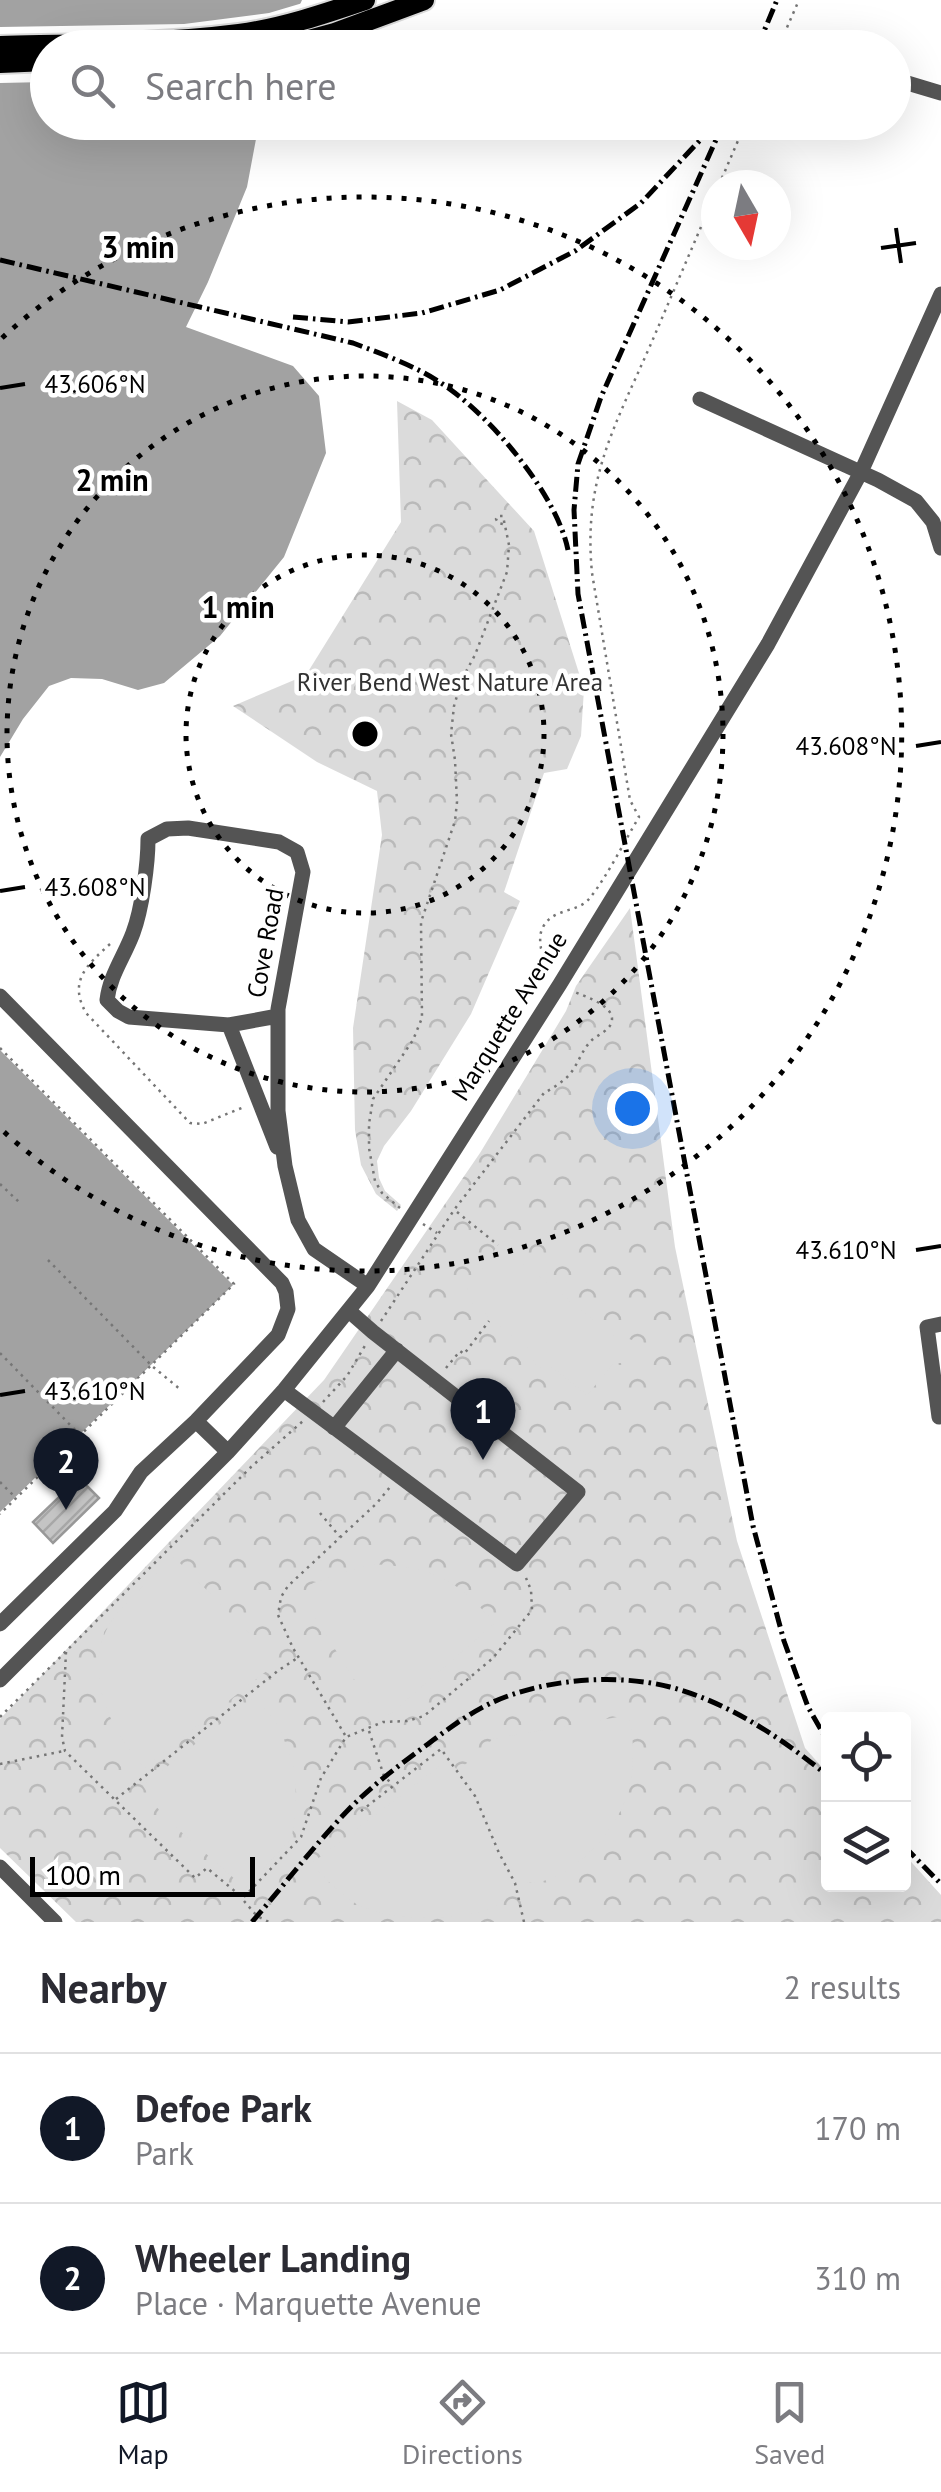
<!DOCTYPE html>
<html lang="en">
<head>
<meta charset="utf-8">
<style>
  body { margin:0; font-family:"PT Sans",sans-serif; background:#f2f2f3; color:#2b2b33 }
  .controls { position:absolute; right:30px; bottom:30px; display:grid; overflow:hidden; border-radius:10px; box-shadow:0 10px 40px #0002 }
  .controls button { width:90px; height:90px; display:grid; place-items:center; padding:0; border:0; border-bottom:2px solid #e1e1e2; background:#fff; color:#2b2b33; font:50px sans-serif }
  .compass { position:absolute; left:701px; top:170px; width:90px; height:90px; border-radius:50%; background:#fff; box-shadow:0 10px 40px #0002; rotate:171deg }
  .scale { position:absolute; left:30px; bottom:25px; width:225px; box-sizing:border-box; padding-left:10px; border:5px solid #000; border-top:0; font-size:28px; line-height:35px; white-space:nowrap; color:#000; -webkit-text-stroke:8px #fff; paint-order:stroke }
  .you { position:absolute; left:632px; top:1108px; width:35px; height:35px; margin:-25px; border:8px solid #fff; border-radius:50%; background:#1a73e8; box-shadow:0 0 0 15px #1a73e833 }
  .badge { display:grid; place-items:center; width:65px; height:65px; border-radius:50%; background:#111827; color:#fff; font-size:32px; font-weight:700 }
  .pin { position:absolute; translate:-50% -82px; filter:drop-shadow(0 2px 5px #0008) }
  .pin::after { content:''; position:absolute; top:52px; width:35px; height:30px; background:inherit; clip-path:polygon(0 0,100% 0,50% 100%) }
  .list { margin:0; padding:0; list-style:none }
  h2 { display:flex; justify-content:space-between; align-items:center; height:130px; margin:0; padding:0 40px; font-size:42px }
  h2 small { font-size:32px; font-weight:400; color:#7c7c81 }
  .list li { display:grid; grid-template-columns:65px 1fr auto; gap:30px; align-items:center; box-sizing:border-box; height:150px; padding:0 40px; border-top:2px solid #e1e1e2 }
  .list b { display:block; font-size:38px; white-space:nowrap }
  .list p { margin:0; font-size:32px; white-space:nowrap; color:#7c7c81 }
  .list em { font-size:32px; font-style:normal; color:#7c7c81 }
  .icon { flex:none; width:55px; height:55px; fill:none; stroke:currentColor; stroke-width:2; stroke-linecap:round; stroke-linejoin:round }
  .map { position:relative; flex:none; width:941px; height:1922px; overflow:hidden }
  .search { position:absolute; background:#fff; box-shadow:0 10px 40px #0002; left:30px; right:30px; top:30px; height:110px; display:flex; align-items:center; gap:25px; box-sizing:border-box; padding:0 35px; border-radius:55px; color:#7c7c81; font-size:38px }
  .sheet { height:430px; background:#fff }
  nav { display:flex; justify-content:space-around; align-items:center; box-sizing:border-box; height:140px; border-top:2px solid #e1e1e2; background:#fff; font-size:28px; color:#7c7c81 }
  nav a { display:grid; justify-items:center; gap:5px }
  nav .on { color:#111827 }
  .map>svg:first-child { display:block }
  .park { fill:url(#park-crowns) }
  .pitch { fill:#dbdbdb }
  .water { fill:#a2a2a2 }
  .pier { fill:#fff }
  .building { fill:url(#building-hatch); stroke:#989898; stroke-width:2.5 }
  .lines { fill:none; stroke-linecap:round; stroke-linejoin:round }
  .major-casing { stroke:#dbdbdb; stroke-width:24 }
  .path { stroke:#767676; stroke-width:2.5; stroke-dasharray:2.5 5; stroke-linecap:butt }
  .minor { stroke:#545454; stroke-width:15 }
  .major { stroke:#000; stroke-width:20 }
  .rail { stroke:#000; stroke-width:5; stroke-dasharray:15 5 2.5 5; stroke-linecap:butt }
  .ticks { fill:none; stroke:#000; stroke-width:4 }
  .ring { fill:none; stroke:#000; stroke-width:5; stroke-dasharray:5 10 }
  .labels { text-anchor:middle; stroke-width:9; stroke-linejoin:round; paint-order:stroke }
  .park-label { font-size:25px; fill:#323232; stroke:#fff }
  .street-label { font-size:25px; fill:#000; stroke:#fff }
  .ticks-label { font-size:25px; text-anchor:middle; fill:#000; stroke:#fff; stroke-width:9; stroke-linejoin:round; paint-order:stroke }
  .centre { fill:#000; stroke:#fff; stroke-width:5 }
  .ring-label { font-size:30px; text-anchor:middle; font-weight:bold; fill:#000; stroke:#fff; stroke-width:9; stroke-linejoin:round; paint-order:stroke }
</style>
</head>
<body>
<div class="map">
<svg width="941" height="1922" viewBox="0 0 941 1922">
  <defs>
    <pattern id="park-crowns" width="20" height="18" patternUnits="userSpaceOnUse" patternTransform="scale(2.5)"><rect width="20" height="18" fill="#dbdbdb"/><path d="M2 6a3 3 0 1 1 6 0M12 15a3 3 0 1 1 6 0" fill="none" stroke="#bababa"/></pattern>
    <pattern id="building-hatch" width="6" height="6" patternUnits="userSpaceOnUse" patternTransform="scale(2.5)"><rect width="6" height="6" fill="#c4c4c4"/><path d="M-1 1l2-2M0 6l6-6M5 7l2-2" fill="none" stroke="#a7a7a7"/></pattern>
  </defs>
  <rect width="100%" height="100%" fill="#fff"/>
  <path class="park" d="M397,401L432,420L534,531L584,689L581,736L567,769L544,773L504,892L520,901L471,1014L411,1111L384,1146L377,1161L379,1178L385,1191L401,1205L397,1211L376,1194L361,1165L355,1130L353,1028L382,835L377,791L317,762L233,706L306,675L401,522Z
    M630,908L675,1247L737,1541L805,1748L828,1774V1884H904V1854L941,1895V1922H76L0,1848V1719L324,1380L480,1153L566,1011L576,986Z"/>
  <path class="pitch" d="M509,1238C522,1241 522,1251 520,1261L617,1339L623,1337L632,1340L636,1348V1356L629,1363H614L587,1395L552,1367C539,1372 532,1364 531,1351L463,1296L498,1245Z
    M174,1557L271,1655L269,1669L144,1768C111,1732 82,1672 109,1625C120,1606 156,1575 174,1557Z
    M371,1564C434,1568 453,1576 495,1623L389,1715L374,1711L301,1595L313,1583Z
    M255,1696L280,1728L295,1771L296,1800L292,1838L245,1888L163,1816L143,1786Z
    M629,1715C641,1775 627,1821 580,1861C569,1870 552,1880 538,1882C531,1883 523,1883 515,1883C509,1891 503,1902 495,1907C457,1922 396,1922 358,1905C340,1894 325,1879 312,1863L449,1759L457,1770L483,1752L492,1739Z"/>
  <path class="water" d="M0,0H302L281,47L48,48V122L259,123L247,187L208,282L186,327L293,366L319,396L326,453L284,557L220,636L164,683L138,690L102,679L71,678L49,686L23,719L0,757Z
    M0,1050L233,1285L0,1512Z"/>
  <path class="pier" d="M306,2L286,48H48L47,82L0,83V27L184,24L269,13Z"/>
  <path class="building" d="M79,1478L99,1498L53,1543L33,1522Z"/>
  <g class="lines">
    <g class="major-casing">
      <path id="major" d="M0,46C79,44 160,44 239,34C282,28 324,14 365,0
        M280,48L335,33L424,0
        M0,63L48,61"/>
    </g>
    <path class="path" d="M778,48L799,0
      M719,185L746,122
      M110,944C87,965 68,981 86,1013L190,1123L202,1124L244,1107
      M546,976L542,974C547,959 535,942 543,927C553,908 577,913 589,899C607,877 624,842 639,817L630,800L592,573C583,480 614,428 650,346C672,295 694,243 716,192
      M0,1048L234,1284L0,1514
      M0,1184L19,1202
      M400,1208L382,1193L375,1181L369,1148V1124L373,1099L413,1040L422,1018L421,922L455,821L457,802L455,760L451,734L454,706L462,679L475,655L507,572L509,545L503,516H498L496,519L498,523L503,524
      M457,1212L498,1245
      M423,1224L437,1233
      M48,1260L152,1366L181,1390
      M381,1321L454,1210L544,1093C553,1088 563,1082 570,1074C578,1064 582,1050 591,1041C598,1034 612,1030 612,1019C612,1005 586,997 575,992
      M0,1353L79,1434
      M446,1368L460,1351L464,1354L489,1321
      M323,1402L347,1376L366,1344
      M0,1482L16,1498
      M320,1513L340,1537
      M66,1652L62,1737L65,1751L195,1878L207,1868L243,1898L301,1837L321,1778L346,1737L383,1722L407,1721L424,1716L493,1658L532,1610L531,1590L526,1578
      M0,1717L251,1467L303,1421
      M369,1731L384,1776L391,1783
      M345,1735L293,1648L278,1615L281,1597L288,1586L377,1503L390,1487
      M0,1764L64,1751
      M116,1799L279,1670L299,1657
      M361,1811L441,1749L475,1796L499,1853L515,1883L524,1922
      M244,1901L257,1916L269,1922"/>
    <path class="minor" d="M894,79L941,93
      M700,399L878,480L916,501L933,522L941,548
      M0,996L282,1283L286,1292L288,1309L278,1335L196,1421L141,1472L115,1511L0,1624
      M278,1016L229,1025L129,1017L118,1011L107,1000C110,975 124,957 133,933C142,909 148,864 148,839L167,829L188,828L279,842L297,852L303,872L278,1009V1111L285,1166L298,1220L314,1249L368,1286
      M229,1025L277,1147
      M284,1390L517,1564L578,1492L373,1332L349,1311
      M939,1417L927,1327L941,1324
      M196,1421L228,1452
      M334,1428L397,1350
      M0,1680L228,1452L284,1390L368,1286L560,984L768,644L861,472L941,294
      M0,1867L55,1922"/>
    <use href="#major" class="major"/>
    <path class="rail" d="M757,48L777,0
      M724,122L601,397L578,464L574,510L578,594L753,1526L784,1641L808,1707L828,1742
      M0,260L353,343C387,356 422,368 451,390C495,422 557,496 568,550
      M293,317L348,322L422,313L500,290L575,251L641,203L703,137L711,122
      M904,1846L941,1884
      M252,1922C285,1884 316,1843 351,1807C375,1783 401,1764 428,1744C448,1729 468,1714 491,1703C542,1679 616,1673 670,1687C728,1702 783,1739 828,1776"/>
  </g>
  <path class="ticks" d="M896,228L901,263M881,248L916,243M0,388L25,384M916,746L941,742M0,891L25,887M916,1250L941,1246M0,1395L25,1391"/>
  <g class="ring">
    <circle cx="365" cy="734" r="179"/>
    <circle cx="365" cy="734" r="358"/>
    <path d="M2 338A537 537 0 1 1 2 1130"/>
  </g>
  <g class="labels">
    <g class="park-label">
      <text x="450" y="691">River Bend West Nature Area</text>
    </g>
    <g class="street-label">
      <text transform="translate(265 943) rotate(-80)" y="9">Cove Road</text>
      <text transform="translate(509 1016) rotate(-58)" y="9">Marquette Avenue</text>
    </g>
  </g>
  <g class="ticks-label">
    <text x="95" y="393">43.606°N</text>
    <text x="846" y="755">43.608°N</text>
    <text x="95" y="896">43.608°N</text>
    <text x="846" y="1259">43.610°N</text>
    <text x="95" y="1400">43.610°N</text>
  </g>
  <circle cx="365" cy="734" r="15" class="centre"/>
  <g class="ring-label">
    <text x="138" y="258">3 min</text>
    <text x="112" y="491">2 min</text>
    <text x="238" y="618">1 min</text>
  </g>
</svg>
<div class="controls">
<button><svg class="icon" aria-label="locate" viewBox="0 0 24 24"><circle cx="12" cy="12" r="6"/><path d="M12 2v4M12 18v4M2 12h4M18 12h4"/></svg></button>
<button><svg class="icon" aria-label="layers" viewBox="0 0 24 24"><path d="M12 4l9 5-9 5-9-5zM3 14l9 5 9-5"/></svg></button>
</div>
<svg class="compass" viewBox="-18 -18 36 36"><path d="M0-13l5 13h-10z" fill="#e53935"/><path d="M0 13l5-13h-10z" fill="#7c7c81"/></svg>
<div class="scale">100 m</div>
<div class="you"></div>
<div class="pin badge" style="left:483px;top:1460px">1</div>
<div class="pin badge" style="left:66px;top:1510px">2</div>
<div class="search"><svg class="icon" aria-label="search" viewBox="0 0 24 24"><circle cx="10" cy="10" r="6"/><path d="M15 15l6 6"/></svg>Search here</div>
</div>
<section class="sheet">
<h2>Nearby<small>2 results</small></h2>
<ul class="list">
<li><span class="badge">1</span><div><b>Defoe Park</b><p>Park</p></div><em>170 m</em></li>
<li><span class="badge">2</span><div><b>Wheeler Landing</b><p>Place · Marquette Avenue</p></div><em>310 m</em></li>
</ul>
</section>
<nav>
<a class="on"><svg class="icon" aria-label="map" viewBox="0 0 24 24"><path d="M3 6l6-2 6 2 6-2v14l-6 2-6-2-6 2zM9 4v14M15 6v14"/></svg>Map</a>
<a><svg class="icon" aria-label="directions" viewBox="0 0 24 24"><path d="M12 3l9 9-9 9-9-9zM9 14v-3h6M13 9l2 2-2 2"/></svg>Directions</a>
<a><svg class="icon" aria-label="saved" viewBox="0 0 24 24"><path d="M7 4h10v16l-5-4-5 4z"/></svg>Saved</a>
</nav>
</body>
</html>
